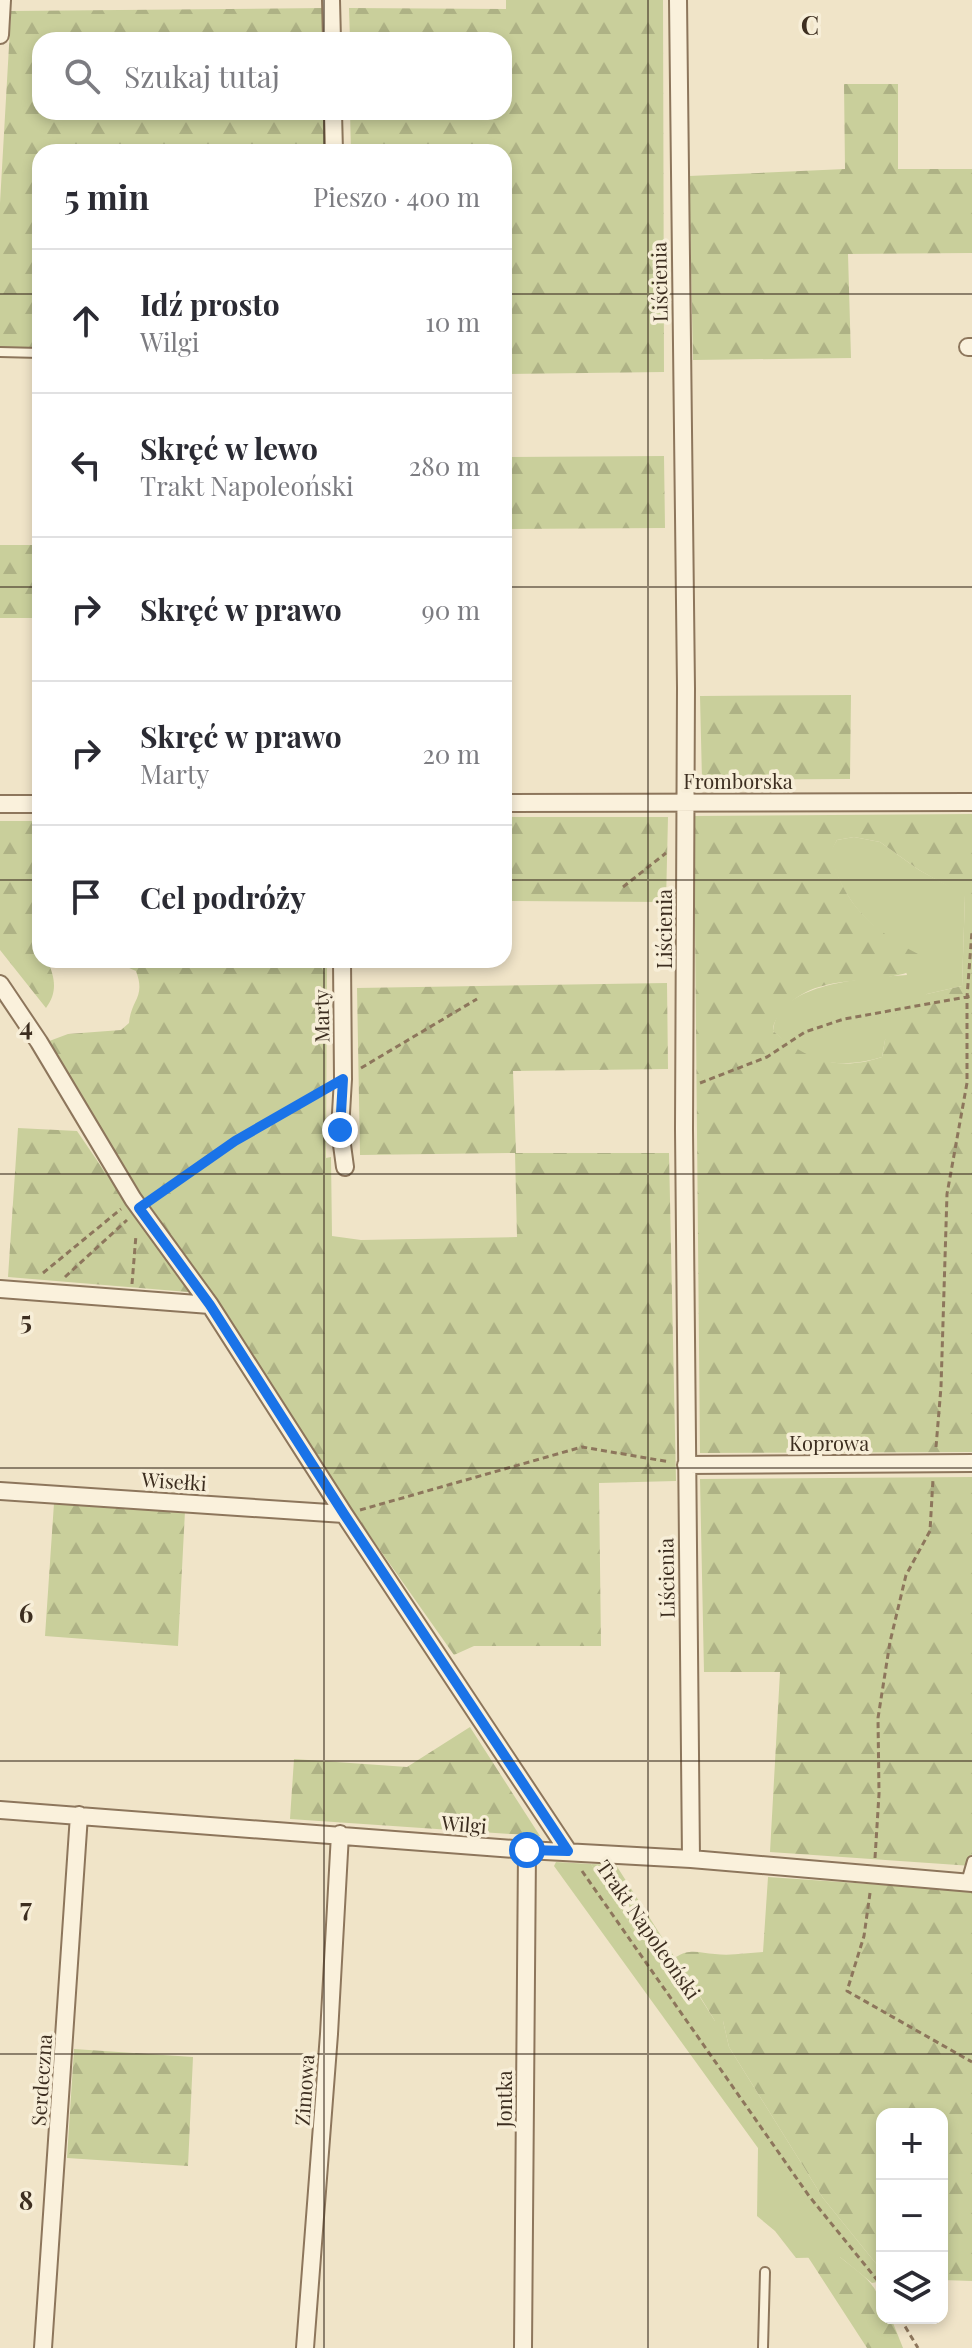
<!DOCTYPE html>
<html lang="pl">
<head>
<meta charset="utf-8">
<style>
  body { margin:0; font-family:"Playfair Display",serif; background:#f2f2f3; color:#2b2b33 }
  .controls { position:absolute; right:24px; bottom:24px; display:grid; overflow:hidden; border-radius:16px; box-shadow:0 4px 12px #0003 }
  .controls button { width:72px; height:72px; display:grid; place-items:center; padding:0; border:0; border-bottom:2px solid #e1e1e2; background:#fff; color:#2b2b33; font:40px sans-serif }
  .stop { position:absolute; width:24px; height:24px; margin:-18px; border:6px solid #1a73e8; border-radius:50%; background:#fff }
  .stop.end { background:#1a73e8; border-color:#fff; box-shadow:0 2px 8px #0008 }
  .list { margin:0; padding:0; list-style:none }
  h2 { display:flex; justify-content:space-between; align-items:center; height:104px; margin:0; padding:0 32px; font-size:34px }
  h2 small { font-size:26px; font-weight:400; color:#7c7c81 }
  .list li { display:grid; grid-template-columns:52px 1fr auto; gap:24px; align-items:center; box-sizing:border-box; height:144px; padding:0 32px; border-top:2px solid #e1e1e2 }
  .list b { display:block; font-size:30px; white-space:nowrap }
  .list p { margin:0; font-size:26px; white-space:nowrap; color:#7c7c81 }
  .list em { font-size:26px; font-style:normal; color:#7c7c81 }
  .icon { flex:none; width:44px; height:44px; fill:none; stroke:currentColor; stroke-width:2; stroke-linecap:round; stroke-linejoin:round }
  .map { position:relative; flex:none; width:972px; height:2348px; overflow:hidden }
  .search { position:absolute; background:#fff; box-shadow:0 4px 12px #0003; left:32px; top:32px; width:480px; height:88px; display:flex; align-items:center; gap:20px; box-sizing:border-box; padding:0 28px; border-radius:24px; color:#7c7c81; font-size:30px }
  .panel { position:absolute; background:#fff; box-shadow:0 4px 12px #0003; left:32px; top:144px; width:480px; height:824px; border-radius:24px }
  .map>svg:first-child { display:block }
  .grass { fill:#c9cf9b }
  .forest { fill:url(#forest-firs); fill-rule:evenodd }
  .lines { fill:none; stroke-linecap:round; stroke-linejoin:round }
  .lane-casing { stroke:#8d765c; stroke-width:12 }
  .street-casing { stroke:#8d765c; stroke-width:20 }
  .path { stroke:#8d765c; stroke-width:3; stroke-dasharray:6 4; stroke-linecap:butt }
  .lane { stroke:#faf1dc; stroke-width:8 }
  .street { stroke:#faf1dc; stroke-width:16 }
  .route { stroke:#1a73e8; stroke-width:10 }
  .grid { fill:none; stroke:#3d2e20; stroke-width:2; stroke-opacity:0.55 }
  .labels { text-anchor:middle; stroke-width:7; stroke-linejoin:round; paint-order:stroke }
  .street-label { font-size:20px; fill:#3d2e20; stroke:#f7eed8 }
  .grid-label { font-size:26px; text-anchor:middle; font-weight:bold; fill:#3d2e20; stroke:#f7eed8; stroke-width:7; stroke-linejoin:round; paint-order:stroke }
</style>
</head>
<body>
<div class="map">
<svg width="972" height="2348" viewBox="0 0 972 2348">
  <defs>
    <pattern id="forest-firs" width="22" height="20" patternUnits="userSpaceOnUse" patternTransform="scale(2)"><rect width="22" height="20" fill="#c9cf9b"/><path d="M5 1l3.5 6h-7zM16 11l3.5 6h-7z" fill="#aeb285"/></pattern>
  </defs>
  <rect width="100%" height="100%" fill="#f0e4c8"/>
  <path class="grass" d="M854,837L880,842L919,870L965,895L962,986L927,994L885,1040L882,1057C858,1065 821,1067 799,1052C790,1046 781,1038 773,1031C777,981 871,978 907,975L897,943C863,922 839,892 830,852L837,840Z
    M556,1862L591,1864L634,1930L652,1937L658,1931L715,2021H723L729,2047L823,2198L882,2271V2281L872,2283L840,2257L796,2258L775,2231L757,2216L758,2148L554,1866Z"/>
  <path class="forest" d="M506,0H663L664,372L507,374L509,457L664,456L665,528L508,529V458L504,457V259L507,258V174L504,173V152H351L350,112H504V40H350L349,8L506,9Z
    M324,8V40H40V112H324V152H40V347H0V203L11,11Z
    M844,84H898V169H972V253L848,254L851,358L693,360L689,176L845,169Z
    M504,541H508L510,783L509,793H504Z
    M0,545H40V618H0Z
    M851,695L850,779L702,780L700,696Z
    M972,814V1452L700,1453L694,816ZM854,837L880,842L919,870L965,896L962,986L927,994L900,1006L885,1040L882,1057C838,1072 807,1060 773,1031C773,1023 776,1020 780,1014C815,967 877,990 921,967L918,954C873,930 842,904 831,852L837,840Z
    M510,817H668L666,902L512,901Z
    M0,821H40V960H47C55,977 58,992 46,1008L0,950Z
    M84,960H327L326,1158L331,1157L332,1236L361,1240L517,1237L515,1153L360,1155L357,988L667,983L668,1069L513,1071L516,1153H669L676,1481L599,1483L601,1646H474L454,1655L354,1513L212,1294L8,1277L18,1128L77,1131L124,1200L139,1190L44,1043L68,1034L121,1030L129,1023C131,999 146,998 136,971L113,961Z
    M972,1477V1866L770,1852L780,1672H704L700,1479Z
    M54,1503L185,1511L178,1646L45,1636Z
    M470,1727L540,1836L290,1819L294,1759L407,1767Z
    M591,1864L616,1865L658,1931L652,1937H642L634,1930Z
    M768,1877L972,1891V2281L942,2280V2114H882V2271L823,2198L729,2047L723,2021H715L676,1957C690,1948 700,1953 715,1954C730,1956 747,1953 763,1952Z
    M74,2049L193,2057L188,2166L67,2158Z
    M808,2257H840C863,2276 882,2285 882,2318H891L903,2348H867Z"/>
  <g class="lines">
    <g class="lane-casing">
      <path id="lane" d="M0,352L40,353
        M966,1882L972,1861
        M763,2348L765,2272"/>
    </g>
    <g class="street-casing">
      <path id="street" d="M331,0L332,40
        M678,0L686,688L684,1129L691,1859
        M0,35L2,0
        M333,112L334,152
        M968,347H972
        M504,803L972,802
        M0,804H40
        M342,960L343,1079L340,1130L345,1167
        M0,984L39,1042L133,1199L210,1305L344,1514L568,1851
        M0,1289L210,1305
        M686,1465L972,1463
        M0,1491L344,1514
        M0,1810L527,1850L691,1859L972,1883
        M43,2348L79,1815
        M305,2348L329,2034L340,1834
        M523,2348L527,1850"/>
    </g>
    <path class="path" d="M623,887L666,853
      M361,1068L477,999
      M700,1083L767,1057L805,1032L844,1019L972,996
      M154,1197L235,1141L326,1088
      M43,1273L121,1209
      M65,1277L127,1220
      M132,1284L136,1235
      M936,1447L941,1387L947,1194L967,1083V997L972,931
      M360,1510L582,1447L670,1462
      M875,1858L879,1794L878,1718L890,1642L906,1575L930,1531L933,1479
      M582,1871L809,2196L882,2286
      M870,1893L864,1936L847,1991L972,2062
      M900,2318L918,2348"/>
    <use href="#lane" class="lane"/>
    <use href="#street" class="street"/>
  </g>
  <g class="lines">
    <path class="route" d="M340,1130L343,1079L235,1141L139,1208L210,1305L344,1514L568,1851L527,1850"/>
  </g>
  <path class="grid" d="M324,0V40M648,0V2348M324,112V152M0,294H40M504,294H972M0,587H40M504,587H972M0,880H40M504,880H972M324,960V2348M0,1174H972M0,1468H972M0,1761H972M0,2054H972"/>
  <g class="labels">
    <g class="street-label">
      <text transform="translate(660 282) rotate(-91)" y="7">Liścienia</text>
      <text x="738" y="789">Fromborska</text>
      <text transform="translate(665 929) rotate(-90)" y="7">Liścienia</text>
      <text transform="translate(322 1016) rotate(-91)" y="7">Marty</text>
      <text x="829" y="1451">Koprowa</text>
      <text transform="translate(174 1482) rotate(4)" y="7">Wisełki</text>
      <text transform="translate(667 1578) rotate(-91)" y="7">Liścienia</text>
      <text transform="translate(464 1825) rotate(5)" y="7">Wilgi</text>
      <text transform="translate(648 1930) rotate(55)" y="7">Trakt Napoleoński</text>
      <text transform="translate(42 2080) rotate(-86)" y="7">Serdeczna</text>
      <text transform="translate(305 2090) rotate(-86)" y="7">Zimowa</text>
      <text transform="translate(505 2099) rotate(-90)" y="7">Jontka</text>
    </g>
  </g>
  <g class="grid-label">
    <text x="810" y="35">C</text>
    <text x="26" y="1036">4</text>
    <text x="26" y="1330">5</text>
    <text x="26" y="1623">6</text>
    <text x="26" y="1917">7</text>
    <text x="26" y="2210">8</text>
  </g>
</svg>
<div class="controls">
<button>+</button>
<button>−</button>
<button><svg class="icon" aria-label="layers" viewBox="0 0 24 24"><path d="M12 4l9 5-9 5-9-5zM3 14l9 5 9-5"/></svg></button>
</div>
<div class="stop" style="left:527px;top:1850px"></div>
<div class="stop end" style="left:340px;top:1130px"></div>
<div class="search"><svg class="icon" aria-label="search" viewBox="0 0 24 24"><circle cx="10" cy="10" r="6"/><path d="M15 15l6 6"/></svg>Szukaj tutaj</div>
<section class="panel">
<h2>5 min<small>Pieszo · 400 m</small></h2>
<ul class="list">
<li><svg class="icon" aria-label="ahead" viewBox="0 0 24 24"><path d="M12 20V5M6 11l6-6 6 6"/></svg><div><b>Idź prosto</b><p>Wilgi</p></div><em>10 m</em></li>
<li><svg class="icon" aria-label="left" viewBox="0 0 24 24"><path d="M17 20v-9H6M10 6l-5 5 5 5"/></svg><div><b>Skręć w lewo</b><p>Trakt Napoleoński</p></div><em>280 m</em></li>
<li><svg class="icon" aria-label="right" viewBox="0 0 24 24"><path d="M7 20v-9h11M14 6l5 5-5 5"/></svg><div><b>Skręć w prawo</b></div><em>90 m</em></li>
<li><svg class="icon" aria-label="right" viewBox="0 0 24 24"><path d="M7 20v-9h11M14 6l5 5-5 5"/></svg><div><b>Skręć w prawo</b><p>Marty</p></div><em>20 m</em></li>
<li><svg class="icon" aria-label="arrive" viewBox="0 0 24 24"><path d="M6 21V4h12l-3 4 3 4H6"/></svg><div><b>Cel podróży</b></div></li>
</ul>
</section>
</div>
</body>
</html>
